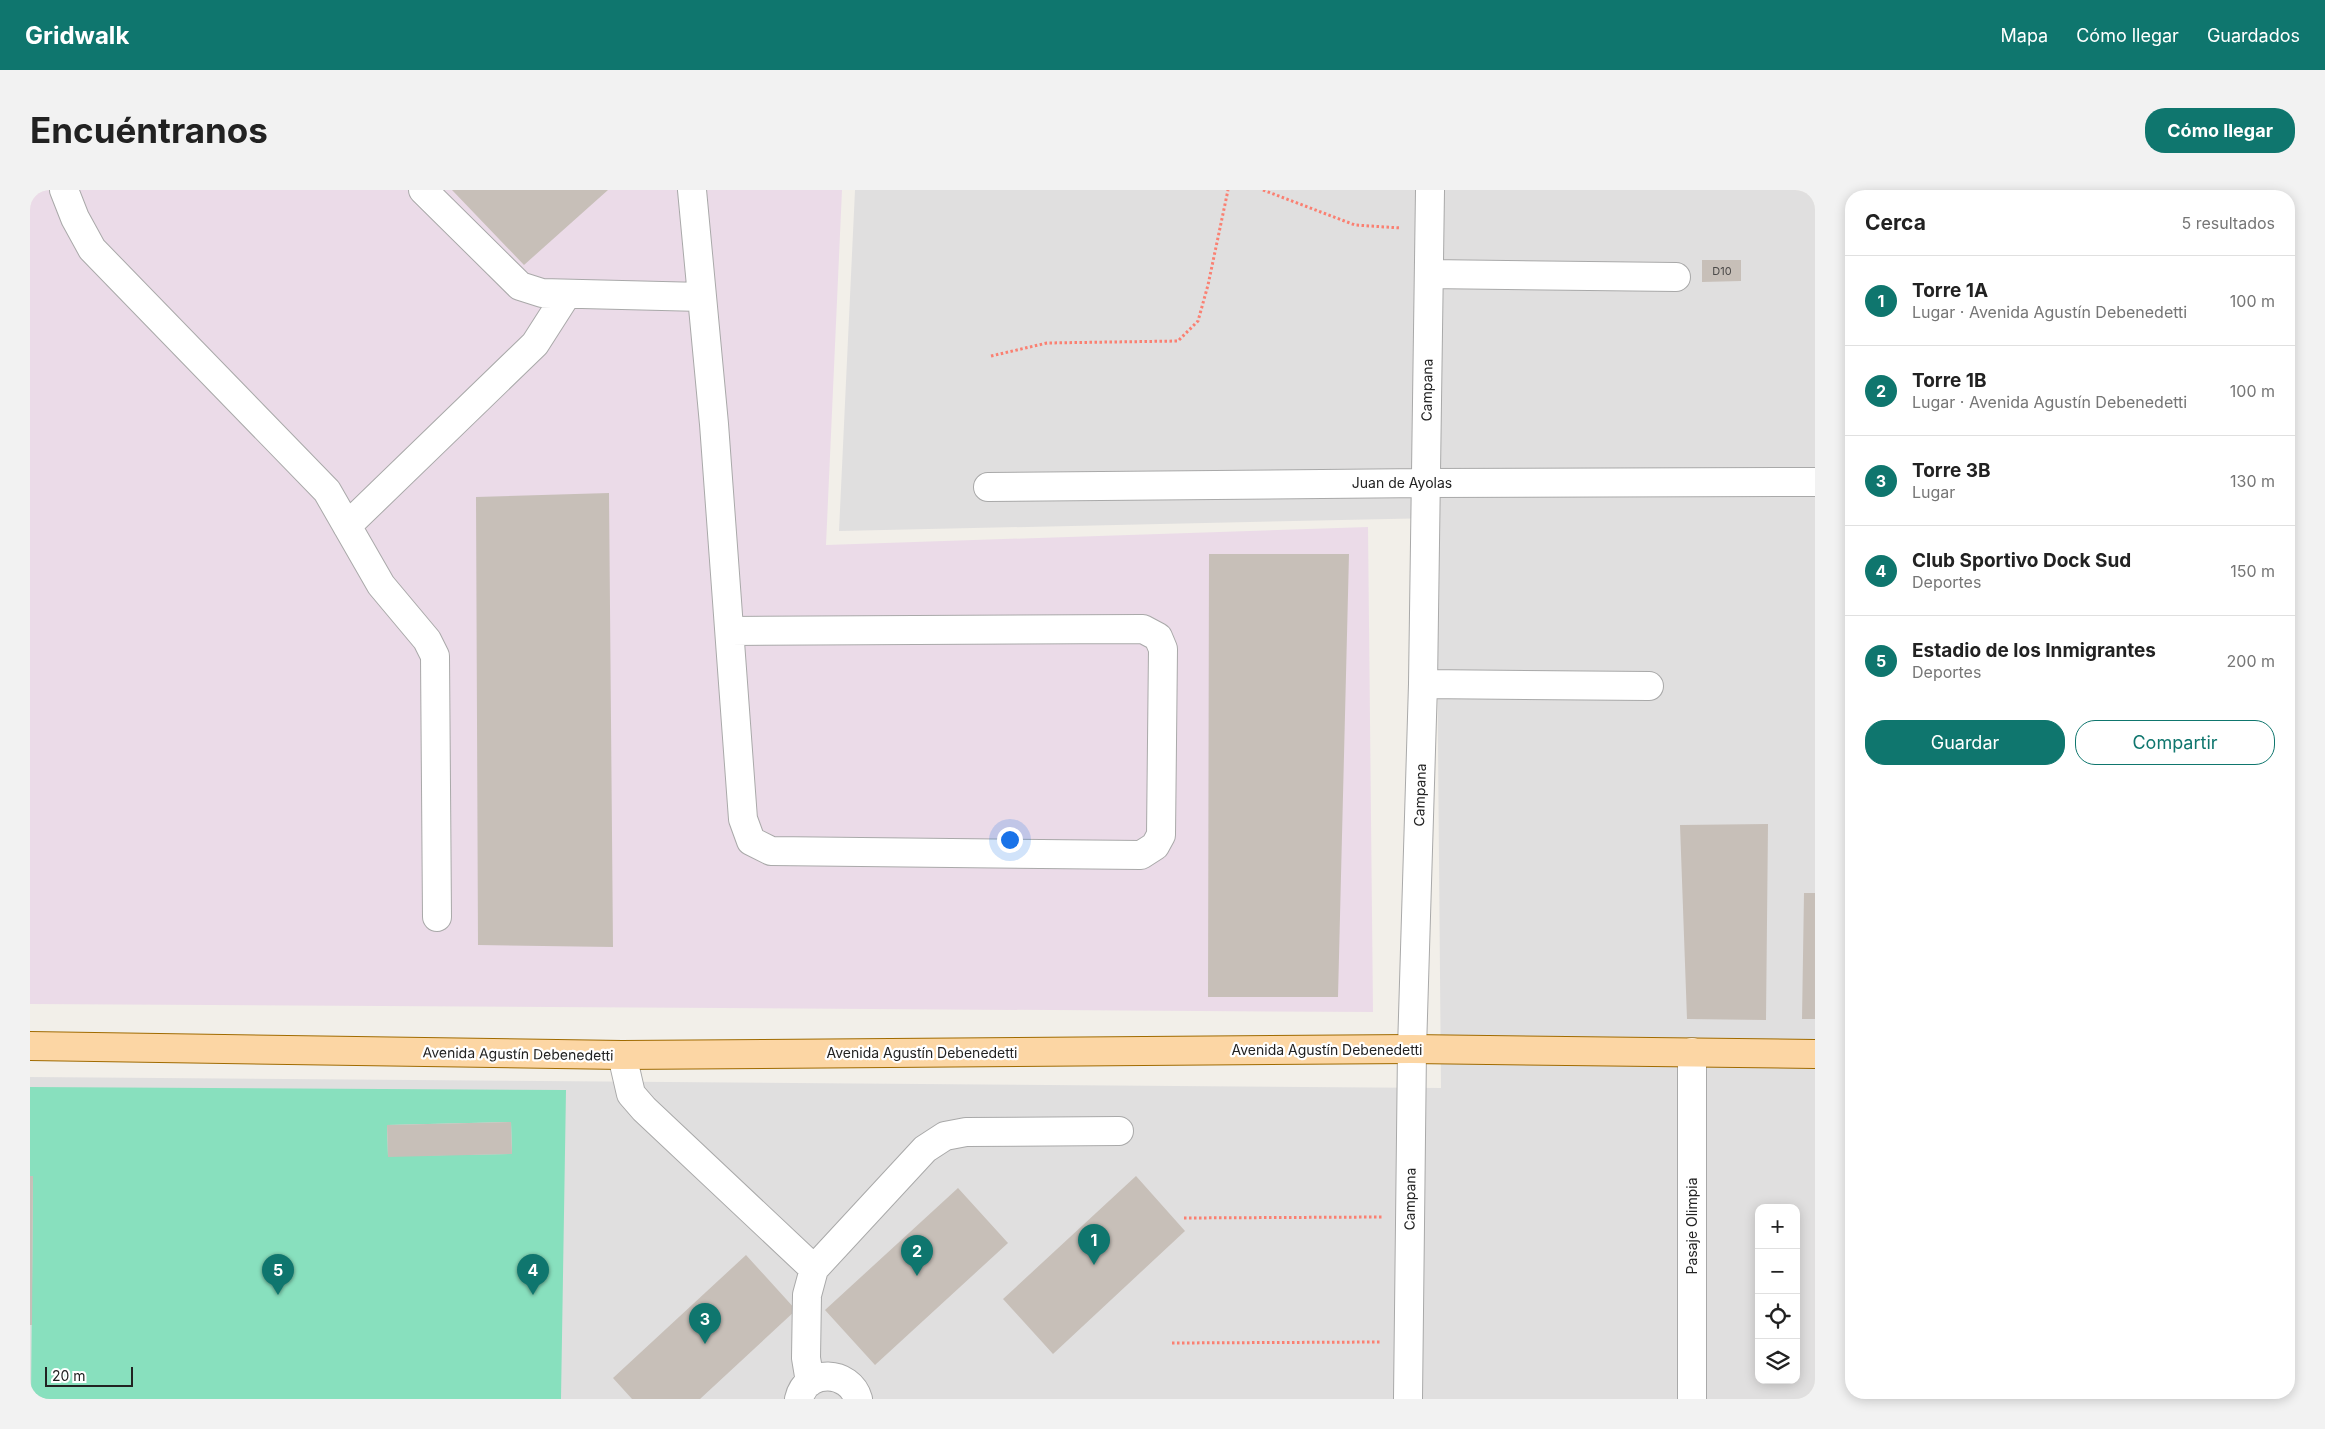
<!DOCTYPE html>
<html lang="es">
<head>
<meta charset="utf-8">
<style>
  body { margin:0; font-family:Inter,sans-serif; background:#f2f2f2; color:#222 }
  .controls { position:absolute; right:15px; bottom:15px; display:grid; overflow:hidden; border-radius:10px; box-shadow:0 2px 12px #0003 }
  .controls button { width:45px; height:45px; display:grid; place-items:center; padding:0; border:0; border-bottom:1px solid #e0e0e0; background:#fff; color:#222; font:25px sans-serif }
  .scale { position:absolute; left:15px; bottom:12px; width:88px; box-sizing:border-box; padding-left:5px; border:2px solid #222; border-top:0; font-size:14px; line-height:18px; white-space:nowrap; color:#222; -webkit-text-stroke:4px #fff; paint-order:stroke }
  .you { position:absolute; left:979px; top:649px; width:18px; height:18px; margin:-12px; border:4px solid #fff; border-radius:50%; background:#1a73e8; box-shadow:0 0 0 8px #1a73e833 }
  .badge { display:grid; place-items:center; width:32px; height:32px; border-radius:50%; background:#0f766e; color:#fff; font-size:16px; font-weight:700 }
  .pin { position:absolute; translate:-50% -41px; filter:drop-shadow(0 1px 2px #0008) }
  .pin::after { content:''; position:absolute; top:26px; width:18px; height:15px; background:inherit; clip-path:polygon(0 0,100% 0,50% 100%) }
  .list { margin:0; padding:0; list-style:none }
  h2 { display:flex; justify-content:space-between; align-items:center; height:65px; margin:0; padding:0 20px; font-size:21px }
  h2 small { font-size:16px; font-weight:400; color:#767676 }
  .list li { display:grid; grid-template-columns:32px 1fr auto; gap:15px; align-items:center; box-sizing:border-box; height:90px; padding:0 20px; border-top:1px solid #e0e0e0 }
  .list b { display:block; font-size:19px; white-space:nowrap }
  .list p { margin:0; font-size:16px; white-space:nowrap; color:#767676 }
  .list em { font-size:16px; font-style:normal; color:#767676 }
  .actions { display:flex; gap:10px; padding:15px 20px }
  .actions a { flex:1; padding:11px 0; border:1px solid #0f766e; border-radius:20px; text-align:center; font-size:18px; color:#0f766e }
  .actions .main { background:#0f766e; color:#fff }
  .icon { flex:none; width:28px; height:28px; fill:none; stroke:currentColor; stroke-width:2; stroke-linecap:round; stroke-linejoin:round }
  .map { position:relative; flex:none; width:1785px; height:1209px; overflow:hidden; border-radius:20px }
  header { display:flex; align-items:center; gap:30px; box-sizing:border-box; height:70px; padding:0 25px; background:#0f766e; color:#fff }
  header strong { font-size:24px }
  nav { display:flex; gap:28px; margin-inline-start:auto; font-size:18px }
  .intro { display:flex; align-items:center; justify-content:space-between; box-sizing:border-box; height:120px; padding:0 30px }
  h1 { margin:0; font-size:35px }
  .button { padding:12px 22px; border-radius:20px; background:#0f766e; color:#fff; font-size:18px; font-weight:700 }
  main { display:flex; gap:30px; padding:0 30px }
  aside { flex:1; background:#fff; border-radius:20px; box-shadow:0 2px 12px #0003 }
  .map>svg:first-child { display:block }
  .residential { fill:#e0dfdf; fill-rule:evenodd }
  .industrial { fill:#ebdbe8 }
  .pitch { fill:#88e0be; fill-rule:evenodd }
  .building { fill:#c7bfb8 }
  .lines { fill:none; stroke-linecap:round; stroke-linejoin:round }
  .minor-casing { stroke:#a9a9a9; stroke-width:30 }
  .major-casing { stroke:#a06b00; stroke-width:30 }
  .path { stroke:#fa8072; stroke-width:3; stroke-dasharray:2.5 2.5; stroke-linecap:butt }
  .minor { stroke:#fff; stroke-width:28 }
  .major { stroke:#fcd6a4; stroke-width:28 }
  .labels { text-anchor:middle; stroke-width:4.5; stroke-linejoin:round; paint-order:stroke }
  .number-label { font-size:11px; fill:#4b4948 }
  .street-label { font-size:14px; fill:#222; stroke:#fff }
</style>
</head>
<body>
<header>
<strong>Gridwalk</strong>
<nav><a>Mapa</a><a>Cómo llegar</a><a>Guardados</a></nav>
</header>
<div class="intro"><h1>Encuéntranos</h1><a class="button">Cómo llegar</a></div>
<main>
<div class="map">
<svg width="1785" height="1209" viewBox="0 0 1785 1209">
  <rect width="100%" height="100%" fill="#f2efe9"/>
  <path class="residential" d="M825,0H1785V1209H0V887L1411,898L1406,328L809,341ZM1729,1018H1766V1190H1729Z"/>
  <path class="industrial" d="M0,0H812L796,355L1338,337L1343,822L0,814Z"/>
  <path class="pitch" d="M0,897L536,900L531,1209H1L3,987L0,986ZM481,932L482,964L358,966L357,935Z"/>
  <path class="building" d="M422,0H578L494,75Z
    M1672,70H1711V91L1672,92Z
    M579,303L583,757L448,755L446,307Z
    M1179,364H1319L1308,807H1178Z
    M1738,634L1736,830L1657,829L1650,635Z
    M1774,703H1785V829H1772Z
    M481,932L482,964L358,967L357,935Z
    M0,986H3L2,1135H0Z
    M1106,986L1155,1041L1023,1164L973,1109Z
    M928,998L978,1053L845,1175L795,1120Z
    M716,1065L766,1120L670,1209H602L583,1188Z"/>
  <g class="lines">
    <g class="minor-casing">
      <path id="minor" d="M34,0L45,28L62,59L297,301L351,395L397,450L405,466L407,727
        M393,0L490,96L512,103L672,107
        M662,0L684,234L713,629L721,651L741,661L1111,665L1125,656L1131,645L1133,459L1128,447L1113,439L700,441
        M1399,84L1646,87
        M958,297L1395,293L1785,292
        M317,336L505,154L537,104
        M1393,494L1619,496
        M1662,862V1209
        M592,865L601,904L614,919L784,1079
        M780,1192L776,1168L777,1105L784,1079L895,959L915,946L936,942L1089,941
        M769,1209C776,1178 820,1180 828,1209
        M1378,1209L1382,859L1393,494L1400,0"/>
    </g>
    <g class="major-casing">
      <path id="major" d="M0,856L592,865L1382,859L1785,864"/>
    </g>
    <path class="path" d="M1233,0L1325,35L1371,38
      M961,166L1017,153L1148,151L1168,131L1178,95L1198,0
      M1154,1028L1352,1027
      M1142,1153L1350,1152"/>
    <use href="#minor" class="minor"/>
    <use href="#major" class="major"/>
  </g>
  <g class="labels">
    <g class="number-label">
      <text x="1692" y="85">D10</text>
    </g>
    <g class="street-label">
      <text transform="translate(1397 200) rotate(-89)" y="5">Campana</text>
      <text x="1372" y="298">Juan de Ayolas</text>
      <text transform="translate(1390 605) rotate(-88)" y="5">Campana</text>
      <text x="1297" y="865">Avenida Agustín Debenedetti</text>
      <text x="892" y="868">Avenida Agustín Debenedetti</text>
      <text transform="translate(488 864) rotate(1)" y="5">Avenida Agustín Debenedetti</text>
      <text transform="translate(1380 1009) rotate(-89)" y="5">Campana</text>
      <text transform="translate(1662 1036) rotate(-90)" y="5">Pasaje Olimpia</text>
    </g>
  </g>
</svg>
<div class="controls">
<button>+</button>
<button>−</button>
<button><svg class="icon" aria-label="locate" viewBox="0 0 24 24"><circle cx="12" cy="12" r="6"/><path d="M12 2v4M12 18v4M2 12h4M18 12h4"/></svg></button>
<button><svg class="icon" aria-label="layers" viewBox="0 0 24 24"><path d="M12 4l9 5-9 5-9-5zM3 14l9 5 9-5"/></svg></button>
</div>
<div class="scale">20 m</div>
<div class="you"></div>
<div class="pin badge" style="left:1064px;top:1075px">1</div>
<div class="pin badge" style="left:887px;top:1086px">2</div>
<div class="pin badge" style="left:675px;top:1154px">3</div>
<div class="pin badge" style="left:503px;top:1105px">4</div>
<div class="pin badge" style="left:248px;top:1105px">5</div>
</div>
<aside>
<h2>Cerca<small>5 resultados</small></h2>
<ul class="list">
<li><span class="badge">1</span><div><b>Torre 1A</b><p>Lugar · Avenida Agustín Debenedetti</p></div><em>100 m</em></li>
<li><span class="badge">2</span><div><b>Torre 1B</b><p>Lugar · Avenida Agustín Debenedetti</p></div><em>100 m</em></li>
<li><span class="badge">3</span><div><b>Torre 3B</b><p>Lugar</p></div><em>130 m</em></li>
<li><span class="badge">4</span><div><b>Club Sportivo Dock Sud</b><p>Deportes</p></div><em>150 m</em></li>
<li><span class="badge">5</span><div><b>Estadio de los Inmigrantes</b><p>Deportes</p></div><em>200 m</em></li>
</ul>
<div class="actions"><a class="main">Guardar</a><a>Compartir</a></div>
</aside>
</main>
</body>
</html>
